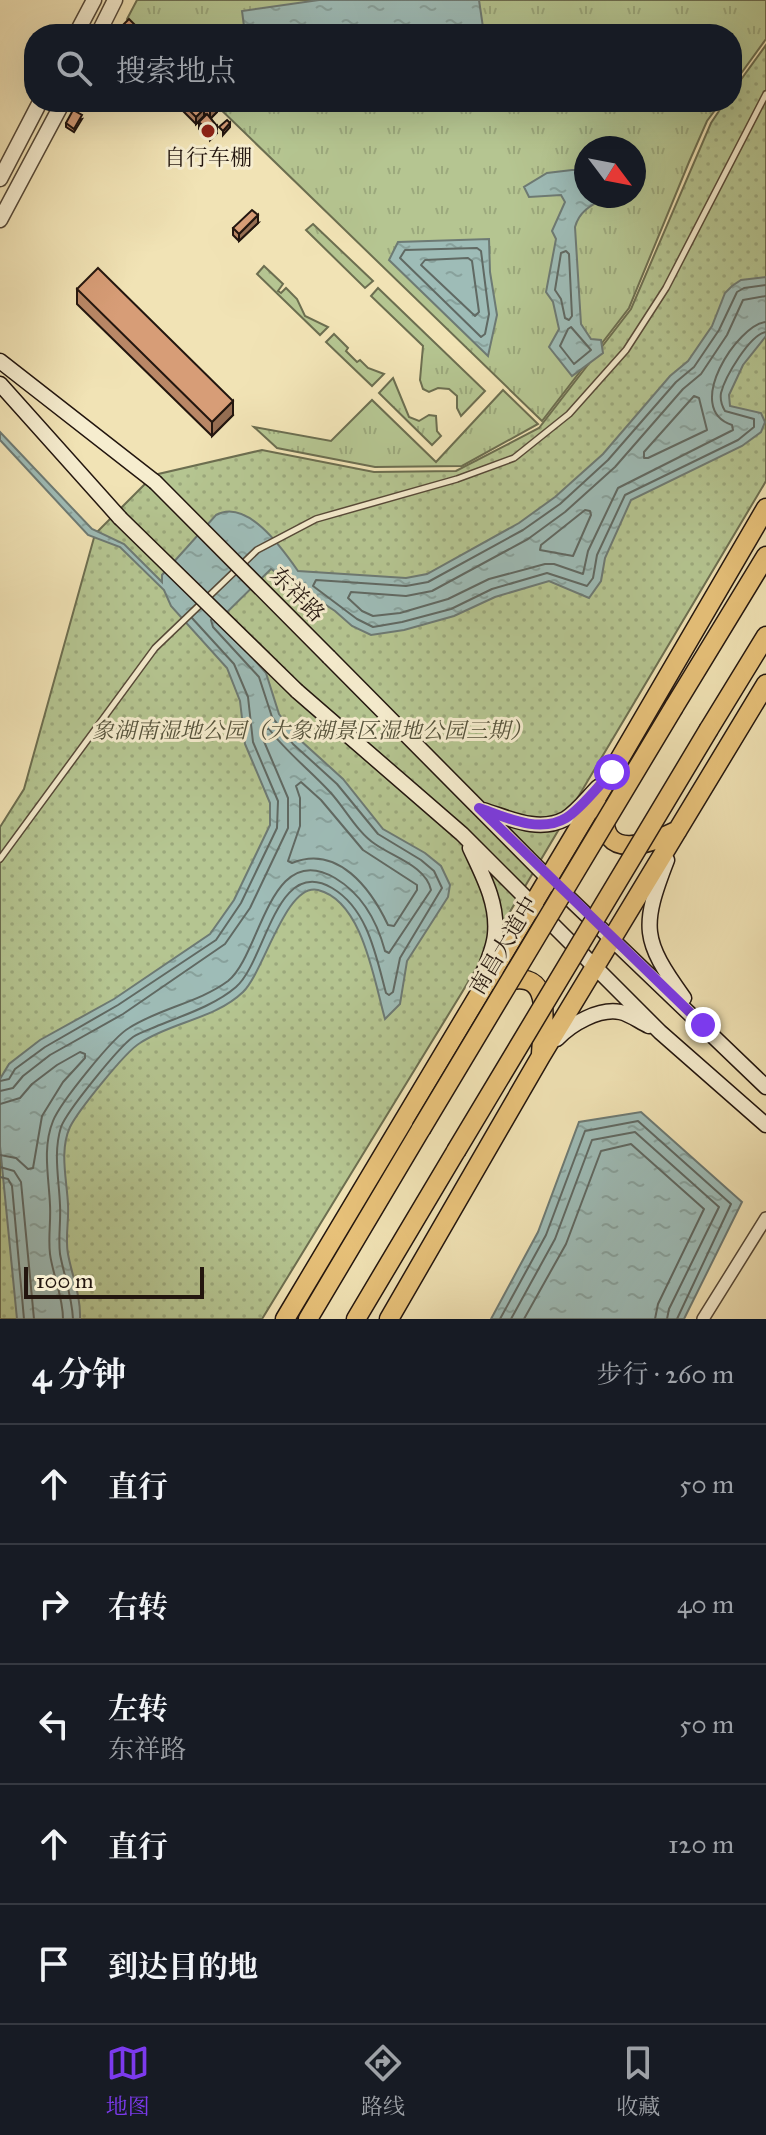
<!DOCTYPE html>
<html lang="zh">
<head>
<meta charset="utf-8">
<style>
  body { margin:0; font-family:"IM FELL Great Primer","Noto Serif SC",serif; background:#242831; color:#f1f3f6 }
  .compass { position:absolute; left:574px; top:136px; width:72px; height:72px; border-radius:50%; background:#171b24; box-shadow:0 8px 32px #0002; rotate:122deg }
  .scale { position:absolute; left:24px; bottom:20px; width:180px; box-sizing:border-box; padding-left:8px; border:4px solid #23160f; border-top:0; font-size:22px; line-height:28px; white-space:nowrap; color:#23160f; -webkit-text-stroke:6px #f6edcf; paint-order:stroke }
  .stop { position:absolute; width:24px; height:24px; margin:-18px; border:6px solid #7c3aed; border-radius:50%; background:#fff }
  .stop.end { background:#7c3aed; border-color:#fff; box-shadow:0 2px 8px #0008 }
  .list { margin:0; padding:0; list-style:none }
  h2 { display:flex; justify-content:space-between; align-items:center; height:104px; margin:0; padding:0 32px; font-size:34px }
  h2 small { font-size:26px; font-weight:400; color:#9ea1a6 }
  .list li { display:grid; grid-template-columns:52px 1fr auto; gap:24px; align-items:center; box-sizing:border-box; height:120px; padding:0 32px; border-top:2px solid #363941 }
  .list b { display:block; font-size:30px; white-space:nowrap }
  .list p { margin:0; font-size:26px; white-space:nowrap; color:#9ea1a6 }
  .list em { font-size:26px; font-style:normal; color:#9ea1a6 }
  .icon { flex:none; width:44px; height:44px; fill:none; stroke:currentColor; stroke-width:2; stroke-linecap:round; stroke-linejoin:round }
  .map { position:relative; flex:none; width:766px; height:1319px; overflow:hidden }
  .search { position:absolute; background:#171b24; box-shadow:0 8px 32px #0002; left:24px; right:24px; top:24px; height:88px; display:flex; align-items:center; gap:20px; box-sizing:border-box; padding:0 28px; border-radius:32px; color:#9ea1a6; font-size:30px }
  .sheet { height:704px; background:#171b24 }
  nav { display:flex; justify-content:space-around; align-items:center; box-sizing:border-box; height:112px; border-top:2px solid #363941; background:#171b24; font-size:22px; color:#9ea1a6 }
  nav a { display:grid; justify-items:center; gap:4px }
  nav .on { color:#7c3aed }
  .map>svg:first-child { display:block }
  .grass { fill:url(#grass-tufts); stroke:#6c6e50; stroke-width:2; fill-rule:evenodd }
  .park { fill:url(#park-dots); stroke:#6c6e50; stroke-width:2 }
  .water { fill:url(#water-ripples); stroke:#6d7a74; stroke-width:2 }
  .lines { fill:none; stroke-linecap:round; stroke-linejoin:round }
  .shore { stroke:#606963; stroke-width:2 }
  .service-casing { stroke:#564938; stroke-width:8 }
  .minor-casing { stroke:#564938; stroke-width:14 }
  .tertiary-casing { stroke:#564938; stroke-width:17 }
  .secondary-casing { stroke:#23160f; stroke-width:17 }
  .trunk-casing { stroke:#23160f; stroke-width:21 }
  .service { stroke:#f6edcf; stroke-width:5 }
  .minor { stroke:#f6edcf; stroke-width:11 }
  .tertiary { stroke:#f6edcf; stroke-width:14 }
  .secondary { stroke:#f6edcf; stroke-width:14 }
  .trunk { stroke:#e8c27a; stroke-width:18 }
  .secondary-bridge-casing { stroke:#23160f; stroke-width:17; stroke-linecap:butt }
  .trunk-bridge-casing { stroke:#23160f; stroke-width:21; stroke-linecap:butt }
  .secondary-bridge { stroke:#f6edcf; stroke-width:14 }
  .trunk-bridge { stroke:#e8c27a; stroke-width:18 }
  .wall { fill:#b98766; stroke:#23160f; stroke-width:2 }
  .shaded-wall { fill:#966e53; stroke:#23160f; stroke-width:2 }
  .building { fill:#d79d77; stroke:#23160f; stroke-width:2 }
  .route { stroke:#7c3aed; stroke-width:10 }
  .poi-dot { fill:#8f2418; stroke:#f6edcf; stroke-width:3 }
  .labels { text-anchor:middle; stroke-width:6; stroke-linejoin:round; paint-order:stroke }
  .poi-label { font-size:22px; fill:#23160f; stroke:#f6edcf }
  .street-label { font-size:22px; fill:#23160f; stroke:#f6edcf }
  .park-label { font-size:22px; font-style:italic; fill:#56533c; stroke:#f6edcf }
</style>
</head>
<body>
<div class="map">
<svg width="766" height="1319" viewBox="0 0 766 1319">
  <defs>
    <pattern id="grass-tufts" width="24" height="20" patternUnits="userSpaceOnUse" patternTransform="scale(2)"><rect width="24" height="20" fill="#b5c591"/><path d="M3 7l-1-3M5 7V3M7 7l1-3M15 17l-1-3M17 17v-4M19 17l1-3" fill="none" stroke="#9ba87c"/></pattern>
    <pattern id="park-dots" width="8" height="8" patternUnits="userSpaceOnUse" patternTransform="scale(2)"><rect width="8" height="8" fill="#b5c591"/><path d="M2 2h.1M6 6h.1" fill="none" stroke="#9ba87c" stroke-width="1.8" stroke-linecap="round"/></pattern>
    <pattern id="water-ripples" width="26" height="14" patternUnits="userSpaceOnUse" patternTransform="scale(2)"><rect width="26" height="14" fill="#9ebcb7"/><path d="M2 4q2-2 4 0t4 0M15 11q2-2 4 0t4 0" fill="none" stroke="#88a19c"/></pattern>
  </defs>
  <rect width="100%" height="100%" fill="#f1e3b5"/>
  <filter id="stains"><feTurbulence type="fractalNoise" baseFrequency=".0025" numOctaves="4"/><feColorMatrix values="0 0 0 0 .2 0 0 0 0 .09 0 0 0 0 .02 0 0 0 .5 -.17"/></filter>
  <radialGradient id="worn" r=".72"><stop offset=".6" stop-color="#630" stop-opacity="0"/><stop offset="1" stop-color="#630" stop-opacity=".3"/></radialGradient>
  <path class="grass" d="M137,0H766V39L732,86V34H143L127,19Z
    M213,102H721L707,121L689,162L629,308L542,421ZM586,148H634V196H586Z
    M313,224L373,281L365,288L306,230Z
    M264,266L283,284L278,291L281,293L286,288L297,299L305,316L328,327L320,335L257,274Z
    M378,288L485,391L461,416L457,408V396L449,389L438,388L429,392L423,389L420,380L423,346L371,296Z
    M334,334L348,348L346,351L357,362L360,360L368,368L384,374L372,386L326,342Z
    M393,378L409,417L419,421L429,415L436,416L437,431L441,436L432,445L379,393Z
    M503,390L538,424L462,466L375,467L277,448L254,427L331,441L372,400L436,462Z"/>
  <path class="park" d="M766,45V481L461,994L262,1319H0V827L24,789L95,534L154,475L262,450L374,472L456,471L539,428L631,309L711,123L725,102H732V92Z"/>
  <path class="water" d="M319,0H479L484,34H245L242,11Z
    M572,170H586V196H609C594,204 580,209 575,227L581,324L591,339L601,340L603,353L572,376L549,347L559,329L553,302L546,292L556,239L552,231L565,202L561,195L529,197L524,187L547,173Z
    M489,239L490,272L497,315L488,356L389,260L398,242Z
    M766,277V336L743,365L729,395L730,406L761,413L765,422L761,432L742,446L631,500L605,558L601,581L589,598L549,581L495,597L454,616L404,630L371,635L352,626L335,611L271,569L219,620L266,673L279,714L299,739L343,779L383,829L425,853L441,866L450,885L448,897L407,961L400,1004L385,1019C374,981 363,901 318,890C286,882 264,972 243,992C215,1019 171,1022 140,1043C125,1052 78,1111 70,1127C59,1151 67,1180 68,1205C69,1221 65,1238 68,1254C72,1276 81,1296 80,1319H17L0,1146V1079L9,1064L40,1040L114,999L210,934L234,900L270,825V803L245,744L240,701L227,668L171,606L164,590L120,547L88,535L0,440V432L92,529L124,544L162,582V575L216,515C247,498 282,548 298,571L406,578L427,574L519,523L555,497L603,454L670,376L688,361L712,326L725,293L732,286L741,280Z
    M641,1112L742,1202L684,1319H491L538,1232L579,1122Z"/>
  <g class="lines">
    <path class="shore" d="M477,248L481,251L489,314L485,334L481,337L400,258L405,250Z
      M566,251L569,254L572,316L569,320L565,318L561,299L555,290L561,253Z
      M468,258L472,261L479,312L475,316L421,265L425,260Z
      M766,285L744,288L737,292L719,330L694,367L676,382L608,460L560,504L523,530L428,582L406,586L316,580L313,586L357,619L373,627L402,622L451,609L492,589L547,573L587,586L593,578L597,555L625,495L738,440L754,427V419L725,411C722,406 720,399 721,393C725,377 750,334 766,332
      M766,296L743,300L727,335L701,374L683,389L615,467L565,512L528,539L432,591L406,596L351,592L348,598L362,611L373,616L400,613L448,599L489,579L545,564H554L583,574L588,551L618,488L733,430L732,425C682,409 738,324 766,322
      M571,327L591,350L574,364L560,346L568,329Z
      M694,396L699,398L707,430L648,458H644V452Z
      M585,510L590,511L591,515L573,556L540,550L541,545Z
      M301,782L321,800L363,850L417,885V890L394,926L388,925C371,889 338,844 292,863L288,861L300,826V798L296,786Z
      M0,1081L9,1079L15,1069L45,1047L118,1005L216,940L241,903L277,828L278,801L253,742L248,697L234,664L192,618
      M0,1091L13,1088L23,1076L50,1055L123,1014L225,944L250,908L288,828V798L263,739L264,729H269C287,753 310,770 330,792C345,808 357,832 375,844C393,857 426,866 431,890L389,953L385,951C377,921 362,894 335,878C269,839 261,955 228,981C198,1003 160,1008 129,1028C113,1037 60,1103 53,1121C42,1148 49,1178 50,1205C51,1221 48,1238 50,1254C53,1276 63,1296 63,1319
      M0,1104L20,1098L32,1084L57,1065L80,1052L85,1054V1058L63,1082L42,1116L33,1168L28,1169L16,1158L0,1155
      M0,1167L14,1171L21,1182L34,1319
      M0,1177L8,1179L12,1186L24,1319
      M73,1319C72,1296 64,1276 60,1254C58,1238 61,1221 60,1205C59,1179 53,1153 61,1127C67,1111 118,1048 133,1037C139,1033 148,1030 155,1027C181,1016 214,1006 236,987C266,961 276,855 332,888C368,909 376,956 386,993L389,995L393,992L400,958L442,888L434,871L421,860L378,834L337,784L293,744L272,717L259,677L213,627L211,620
      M500,1319L546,1235L585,1131L638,1121L731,1204L677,1319
      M511,1319L555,1239L592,1140L635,1132L719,1207L669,1309L667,1319
      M524,1319L566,1244L601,1151L631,1144L704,1209L658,1304L655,1319"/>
    <g class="service-casing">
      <path id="service" d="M0,859L155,648L257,550L316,519L457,479L514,458L569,414L626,350L666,288L766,94"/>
    </g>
    <g class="minor-casing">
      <path id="minor" d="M703,1319L766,1218"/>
    </g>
    <g class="tertiary-casing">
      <path id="tertiary" d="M76,34L94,0
        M98,34L115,0
        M0,179L40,102
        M0,220L63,102"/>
    </g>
    <g class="secondary-casing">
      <path id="secondary" d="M0,361L155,482
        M0,384L120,518
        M329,657L548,878L766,1087
        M297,691L462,834L660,1032L766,1125
        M483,810C509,818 538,833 565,819C577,812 588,797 598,787
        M470,848C483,876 498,903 495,934C494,950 484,969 479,984
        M667,860C641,927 642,940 684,998
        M557,1039C571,1024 599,1008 620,1012C630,1014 640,1022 649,1026"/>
    </g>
    <g class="trunk-casing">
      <path id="trunk" d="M674,707L766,556
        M709,729L766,636
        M605,810C599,863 650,844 678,830
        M500,983C555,965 543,1018 541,1054
        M285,1319L612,772L766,508
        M308,1319L421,1129
        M356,1319L456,1151
        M389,1319L541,1056L766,684"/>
    </g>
    <use href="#service" class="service"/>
    <use href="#minor" class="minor"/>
    <use href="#tertiary" class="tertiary"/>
    <use href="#secondary" class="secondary"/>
    <use href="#trunk" class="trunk"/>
    <g class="secondary-bridge-casing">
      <path id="secondary-bridge" d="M155,482L329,657
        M120,518L297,691"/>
    </g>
    <g class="trunk-bridge-casing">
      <path id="trunk-bridge" d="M421,1129L674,707
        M456,1151L709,729"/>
    </g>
    <use href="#secondary-bridge" class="secondary-bridge"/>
    <use href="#trunk-bridge" class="trunk-bridge"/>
  </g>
  <path class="wall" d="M174,102H215L217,112L211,118L217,133L210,140L199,129V122L206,115L204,113V116L196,124Z
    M82,119L74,132L66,127V123Z
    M258,223L239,241L233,235V228Z
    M77,289L233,415L212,436L77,304Z"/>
  <path class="shaded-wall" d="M217,104V112L210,119V111Z
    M204,109V116L196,124V117Z
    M230,123V127L223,135V131Z
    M217,126V133L210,140V133Z
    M258,215V223L239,241V234Z
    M233,401V415L212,436V422Z"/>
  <path class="building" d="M129,19L144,34H114Z
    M181,102H197L204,109L196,117Z
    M201,102H215L217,104L210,111Z
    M73,110L82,115L74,129L66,123Z
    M207,114L217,126L210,133L199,122Z
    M227,120L230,123L223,131L219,127Z
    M252,210L258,215L239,234L233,228Z
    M98,268L233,401L212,422L77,289Z"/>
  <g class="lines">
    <path class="route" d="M612,772C599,785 581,809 566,818C539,834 505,817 479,808L703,1025"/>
  </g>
  <circle class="poi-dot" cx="208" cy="131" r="8"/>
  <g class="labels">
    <g class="poi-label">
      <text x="208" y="165">自行车棚</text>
    </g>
    <g class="street-label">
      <text transform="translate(298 594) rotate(45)" y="8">东祥路</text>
      <text transform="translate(503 945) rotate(-59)" y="8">南昌大道中</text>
    </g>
    <g class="park-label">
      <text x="312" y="738">象湖南湿地公园（大象湖景区湿地公园三期）</text>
    </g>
  </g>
  <rect width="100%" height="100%" filter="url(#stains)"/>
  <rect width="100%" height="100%" fill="url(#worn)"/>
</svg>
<svg class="compass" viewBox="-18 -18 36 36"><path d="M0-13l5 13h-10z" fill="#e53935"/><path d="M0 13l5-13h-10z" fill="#9ea1a6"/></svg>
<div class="scale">100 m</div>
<div class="stop" style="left:612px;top:772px"></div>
<div class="stop end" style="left:703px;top:1025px"></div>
<div class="search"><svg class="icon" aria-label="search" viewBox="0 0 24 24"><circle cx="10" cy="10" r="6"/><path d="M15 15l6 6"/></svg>搜索地点</div>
</div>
<section class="sheet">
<h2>4 分钟<small>步行 · 260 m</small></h2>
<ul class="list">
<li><svg class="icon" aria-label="ahead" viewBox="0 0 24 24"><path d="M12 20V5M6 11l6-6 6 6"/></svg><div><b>直行</b></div><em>50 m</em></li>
<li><svg class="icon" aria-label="right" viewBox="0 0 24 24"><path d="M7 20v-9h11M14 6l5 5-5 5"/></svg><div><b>右转</b></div><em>40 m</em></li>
<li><svg class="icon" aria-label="left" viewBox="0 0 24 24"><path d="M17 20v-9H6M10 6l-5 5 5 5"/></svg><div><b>左转</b><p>东祥路</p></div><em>50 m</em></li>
<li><svg class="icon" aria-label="ahead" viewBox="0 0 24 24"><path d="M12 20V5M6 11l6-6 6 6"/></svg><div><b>直行</b></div><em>120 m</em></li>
<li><svg class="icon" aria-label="arrive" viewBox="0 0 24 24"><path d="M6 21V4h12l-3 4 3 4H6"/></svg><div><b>到达目的地</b></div></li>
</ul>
</section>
<nav>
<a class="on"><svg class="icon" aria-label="map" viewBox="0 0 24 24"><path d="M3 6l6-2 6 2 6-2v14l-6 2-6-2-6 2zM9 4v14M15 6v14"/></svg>地图</a>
<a><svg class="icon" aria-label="directions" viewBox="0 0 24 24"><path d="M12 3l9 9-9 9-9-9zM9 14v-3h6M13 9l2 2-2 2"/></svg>路线</a>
<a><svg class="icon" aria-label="saved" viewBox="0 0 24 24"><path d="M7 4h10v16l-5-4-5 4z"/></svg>收藏</a>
</nav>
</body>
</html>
